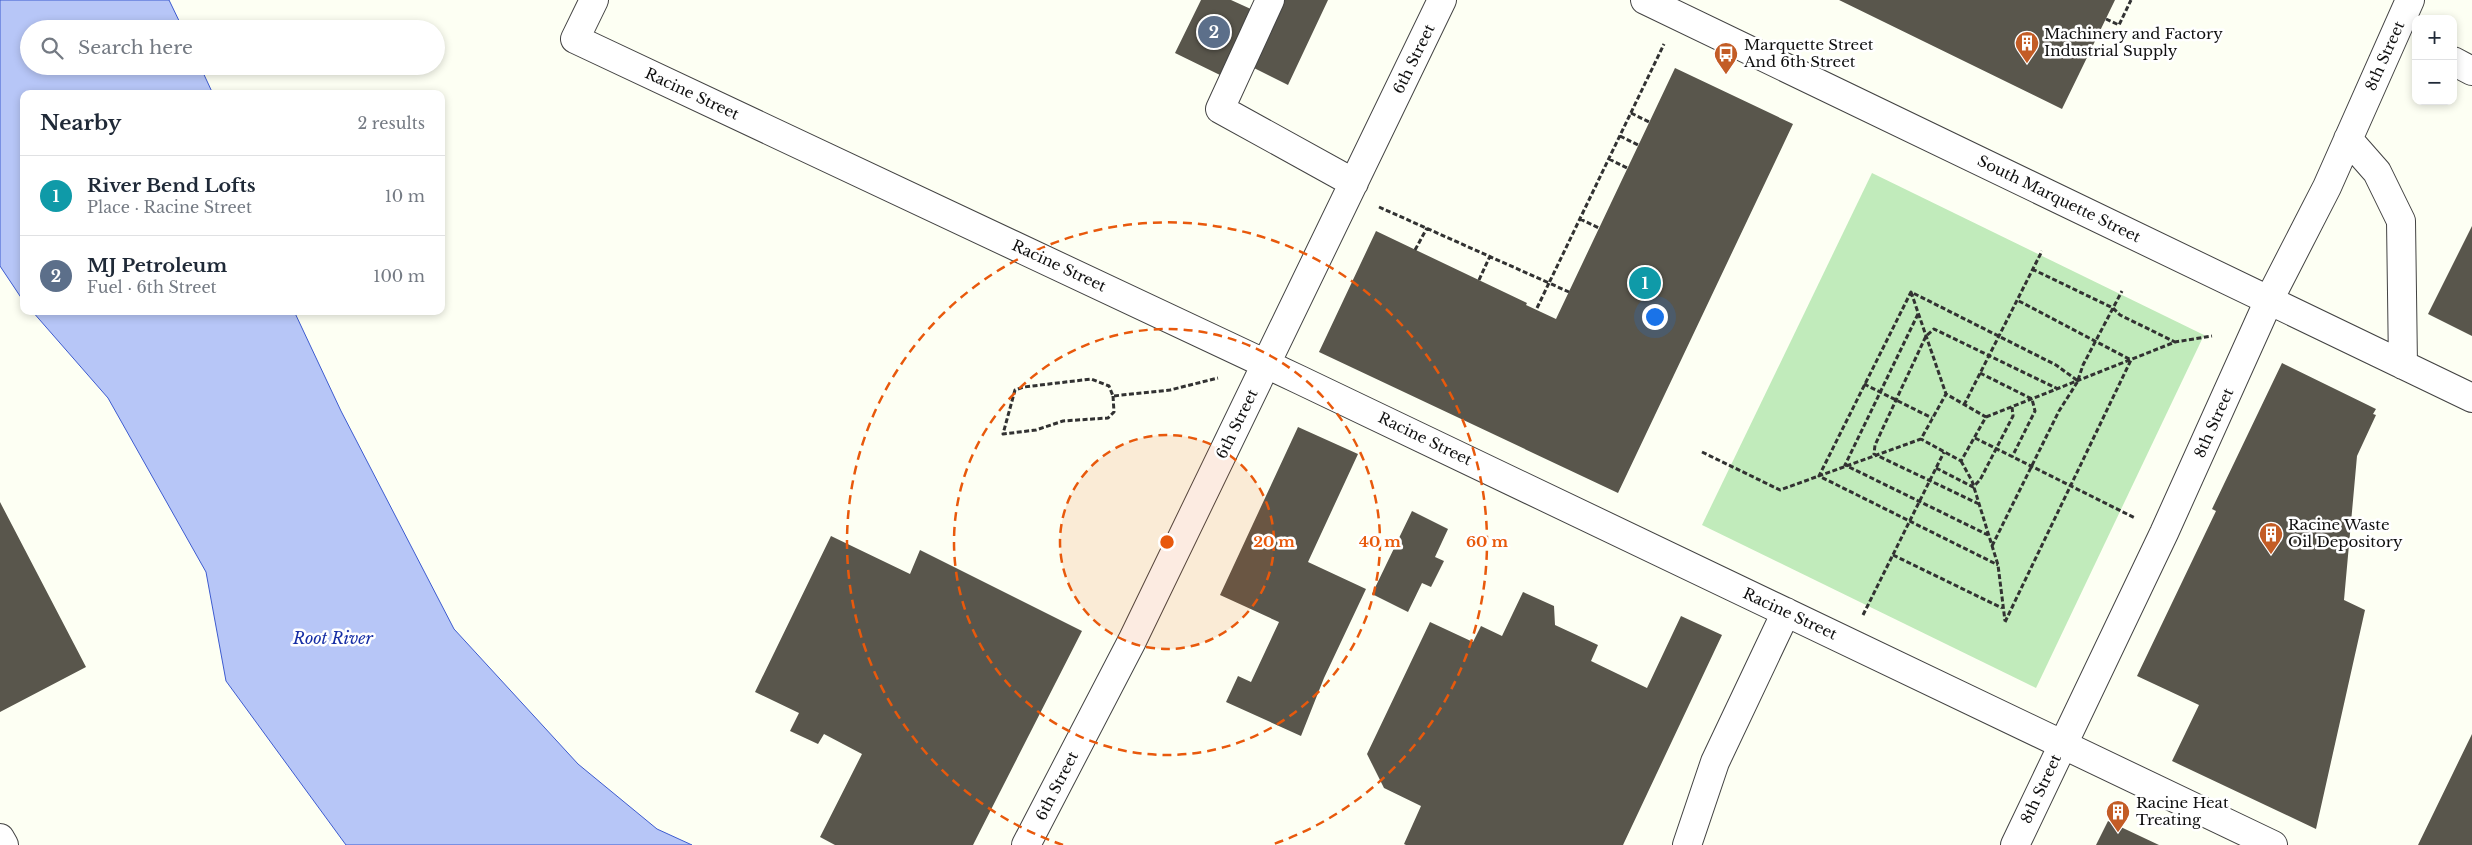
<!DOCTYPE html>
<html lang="en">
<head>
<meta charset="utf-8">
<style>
  body { margin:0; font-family:"Libre Baskerville",serif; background:#f6f6f7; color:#1f2937 }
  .controls { position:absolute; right:15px; top:15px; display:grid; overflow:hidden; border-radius:10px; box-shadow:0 2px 8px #0003 }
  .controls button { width:45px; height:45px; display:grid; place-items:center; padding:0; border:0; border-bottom:1px solid #e0e1e3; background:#fff; color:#1f2937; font:25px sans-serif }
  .you { position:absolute; left:1654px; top:316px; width:18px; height:18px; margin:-12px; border:4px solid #fff; border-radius:50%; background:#1a73e8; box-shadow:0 0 0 8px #1a73e833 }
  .badge { display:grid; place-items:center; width:32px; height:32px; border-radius:50%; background:#c35c25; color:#fff; font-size:16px; font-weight:700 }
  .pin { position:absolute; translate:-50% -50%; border:2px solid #fff; box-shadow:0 1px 5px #0006 }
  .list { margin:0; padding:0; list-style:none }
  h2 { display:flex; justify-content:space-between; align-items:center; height:65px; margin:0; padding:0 20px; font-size:21px }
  h2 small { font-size:16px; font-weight:400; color:#747a83 }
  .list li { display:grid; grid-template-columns:32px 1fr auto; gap:15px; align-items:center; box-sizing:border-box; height:80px; padding:0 20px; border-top:1px solid #e0e1e3 }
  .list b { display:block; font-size:19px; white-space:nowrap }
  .list p { margin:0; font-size:16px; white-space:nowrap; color:#747a83 }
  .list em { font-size:16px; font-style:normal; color:#747a83 }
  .icon { flex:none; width:28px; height:28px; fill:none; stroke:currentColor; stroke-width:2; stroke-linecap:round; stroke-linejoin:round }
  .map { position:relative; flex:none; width:2472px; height:845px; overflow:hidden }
  .search { position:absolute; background:#fff; box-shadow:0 2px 8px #0003; left:20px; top:20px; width:425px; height:55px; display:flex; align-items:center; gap:12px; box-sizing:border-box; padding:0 18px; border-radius:28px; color:#747a83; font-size:19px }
  .panel { position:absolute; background:#fff; box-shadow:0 2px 8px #0003; left:20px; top:90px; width:425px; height:225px; border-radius:10px }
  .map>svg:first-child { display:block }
  .green { fill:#c1ebbb }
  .water { fill:#b7c6f7; stroke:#3d5bcf }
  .building { fill:#59564c }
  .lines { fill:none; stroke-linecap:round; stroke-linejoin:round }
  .minor-casing { stroke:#434343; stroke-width:30 }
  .path { stroke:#323232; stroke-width:3; stroke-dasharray:5 2.5; stroke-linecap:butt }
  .minor { stroke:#fff; stroke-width:28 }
  .ring { fill:none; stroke:#e8590c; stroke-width:2.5; stroke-dasharray:9 6 }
  .labels { text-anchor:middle; stroke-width:5; stroke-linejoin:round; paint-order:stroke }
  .poi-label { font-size:15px; fill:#101010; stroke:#fff; text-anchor:start }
  .street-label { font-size:15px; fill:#101010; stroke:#fff }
  .water-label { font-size:16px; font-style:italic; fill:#162ea5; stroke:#fff }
  .centre { fill:#e8590c; stroke:#fff; stroke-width:2.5 }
  .ring-label { font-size:15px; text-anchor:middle; font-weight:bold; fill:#e8590c; stroke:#fff; stroke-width:5; stroke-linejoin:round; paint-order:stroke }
</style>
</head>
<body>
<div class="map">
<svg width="2472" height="845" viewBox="0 0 2472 845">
  <rect width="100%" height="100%" fill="#fdfff3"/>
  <path class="green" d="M1872,173L2204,335L2036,688L1702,525Z"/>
  <path class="water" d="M0,0H169L183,29H29V66H200L213,94H24V302L0,266Z
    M32,311H294L341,411L454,629L578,764L657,829L692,845H346L226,681L206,572L108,398Z"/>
  <path class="building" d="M1201,0H1231L1253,10L1222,76L1175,53Z
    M1284,0H1328L1288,85L1252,67Z
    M1839,0H2115L2062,109Z
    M1675,68L1793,124L1618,493L1319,352L1376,231L1527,303L1526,305L1556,319Z
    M2472,226V336L2428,314Z
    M2282,363L2376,409L2373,414L2376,415L2357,456L2344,600L2365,610L2316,829L2172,761L2199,705L2137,676L2216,511L2212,509Z
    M1298,427L1358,454L1308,562L1366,589L1324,678L1301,736L1226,702L1238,676L1251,682L1279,622L1220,595Z
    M0,502L86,667L0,712Z
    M1412,511L1448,529L1435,557L1444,561L1431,587L1422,583L1408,612L1372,594Z
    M831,536L910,574L920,550L1082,631L973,845H835L820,837L862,754L824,734L818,744L790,731L799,713L755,692Z
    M1523,592L1554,606L1555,625L1598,645L1591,661L1647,688L1681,616L1722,635L1623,845H1406L1404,844L1421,806L1384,788L1367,754L1430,622L1473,642L1481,626L1502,636Z
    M2472,734V845H2418Z
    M2108,821L2159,845H2096Z"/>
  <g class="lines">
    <g class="minor-casing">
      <path id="minor" d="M594,0L575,39L1300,380L2273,845
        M1270,0L1220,109L1354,183
        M1645,0L2472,398
        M2453,61L2472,71
        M2348,139L2377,172L2401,221L2403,365
        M0,838L4,845
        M1026,845L1132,641L1442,0
        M1687,845L1715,762L1786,612
        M2015,845L2164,533L2269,300L2327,187L2410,0"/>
    </g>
    <path class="path" d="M2106,19L2119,25L2131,0
      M1631,113L1649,122
      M1620,136L1638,145
      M1609,159L1627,168
      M1379,207L1549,283L1664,44
      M1580,219L1599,228
      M1415,250L1427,228
      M2032,269L2113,308L2120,315L2175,342
      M1479,280L1490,256
      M1911,292L1946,394
      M1537,308L1549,283L1569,292
      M1918,314L1845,465L1988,535
      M1980,373L2032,399L2035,411L2012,457
      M2078,380L2083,365L2122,291
      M1864,384L1932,418
      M1113,396L1114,412L1108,418L1063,421L1036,430L1003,434L1015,390L1024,387L1091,379L1109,386L1113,396L1170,390L1218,378
      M1964,405L2042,251
      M1986,417L2175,342L2212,336
      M1975,438L2135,518
      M1702,452L1780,490L1921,439L1946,394L1986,417L1961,461L1921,439
      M1961,461L1972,481L1998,565L2005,621
      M1936,468L1973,487L1980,480L2013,416L2012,407
      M1979,504L1874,454L1875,445L1926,336L1934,329L2058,389
      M1992,546L2059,411L2078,381L2056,365L1911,292L1819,476L1998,565
      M1893,555L2002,608
      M1863,615L1944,452
      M2005,622L2131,360L2017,300"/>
    <use href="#minor" class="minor"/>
  </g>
  <circle cx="1167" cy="542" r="107" fill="#e8590c" fill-opacity=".12"/>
  <g class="ring">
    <circle cx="1167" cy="542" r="107"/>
    <circle cx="1167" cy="542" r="213"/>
    <path d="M1063 845A320 320 0 1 1 1271 845"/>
  </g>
  <defs>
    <g id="building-pin" transform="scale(1.25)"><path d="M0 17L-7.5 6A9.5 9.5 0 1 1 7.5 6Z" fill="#c35c25" stroke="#fff"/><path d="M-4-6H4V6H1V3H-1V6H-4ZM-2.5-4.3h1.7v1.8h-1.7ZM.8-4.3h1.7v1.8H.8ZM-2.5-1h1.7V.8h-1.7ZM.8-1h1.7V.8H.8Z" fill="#fff"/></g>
    <g id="bus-pin" transform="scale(1.25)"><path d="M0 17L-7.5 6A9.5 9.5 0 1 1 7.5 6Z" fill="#c35c25" stroke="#fff"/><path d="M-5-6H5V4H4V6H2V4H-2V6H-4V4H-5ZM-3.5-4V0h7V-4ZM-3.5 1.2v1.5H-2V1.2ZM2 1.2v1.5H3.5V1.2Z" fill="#fff"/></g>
  </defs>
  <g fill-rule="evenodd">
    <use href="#building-pin" x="2027" y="43"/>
    <use href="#bus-pin" x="1726" y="54"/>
    <use href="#building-pin" x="2271" y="534"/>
    <use href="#building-pin" x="2118" y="812"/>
  </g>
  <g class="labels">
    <g class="poi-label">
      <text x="2044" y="39">Machinery and Factory<tspan x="2044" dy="17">Industrial Supply</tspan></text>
      <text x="1744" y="50">Marquette Street<tspan x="1744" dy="17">And 6th Street</tspan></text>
      <text x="2288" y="530">Racine Waste<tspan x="2288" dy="17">Oil Depository</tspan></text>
      <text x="2136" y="808">Racine Heat<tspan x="2136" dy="17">Treating</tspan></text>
    </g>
    <g class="street-label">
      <text transform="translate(2385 56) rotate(-66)" y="5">8th Street</text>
      <text transform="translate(1414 59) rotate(-64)" y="5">6th Street</text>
      <text transform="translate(692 94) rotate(25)" y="5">Racine Street</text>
      <text transform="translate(2059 199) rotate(26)" y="5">South Marquette Street</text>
      <text transform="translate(1059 266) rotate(25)" y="5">Racine Street</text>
      <text transform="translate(2214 423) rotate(-66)" y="5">8th Street</text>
      <text transform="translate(1237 424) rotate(-64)" y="5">6th Street</text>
      <text transform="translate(1425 439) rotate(26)" y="5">Racine Street</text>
      <text transform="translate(1790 614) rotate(25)" y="5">Racine Street</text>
      <text transform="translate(1057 786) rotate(-63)" y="5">6th Street</text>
      <text transform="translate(2041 789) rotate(-65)" y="5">8th Street</text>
    </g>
    <g class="water-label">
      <text x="333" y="644">Root River</text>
    </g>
  </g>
  <circle cx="1167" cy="542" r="8" class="centre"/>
  <g class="ring-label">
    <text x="1274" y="547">20 m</text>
    <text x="1380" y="547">40 m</text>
    <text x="1487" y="547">60 m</text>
  </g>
</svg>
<div class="controls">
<button>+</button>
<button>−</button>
</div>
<div class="you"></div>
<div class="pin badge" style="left:1645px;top:283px;background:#0f9aa8">1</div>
<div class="pin badge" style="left:1214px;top:32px;background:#5c6f8a">2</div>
<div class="search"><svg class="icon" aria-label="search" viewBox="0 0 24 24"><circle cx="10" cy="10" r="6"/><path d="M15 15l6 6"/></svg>Search here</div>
<section class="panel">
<h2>Nearby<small>2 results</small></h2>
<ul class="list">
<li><span class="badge" style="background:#0f9aa8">1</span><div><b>River Bend Lofts</b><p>Place · Racine Street</p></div><em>10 m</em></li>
<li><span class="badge" style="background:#5c6f8a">2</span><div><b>MJ Petroleum</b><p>Fuel · 6th Street</p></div><em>100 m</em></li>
</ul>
</section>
</div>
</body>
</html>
